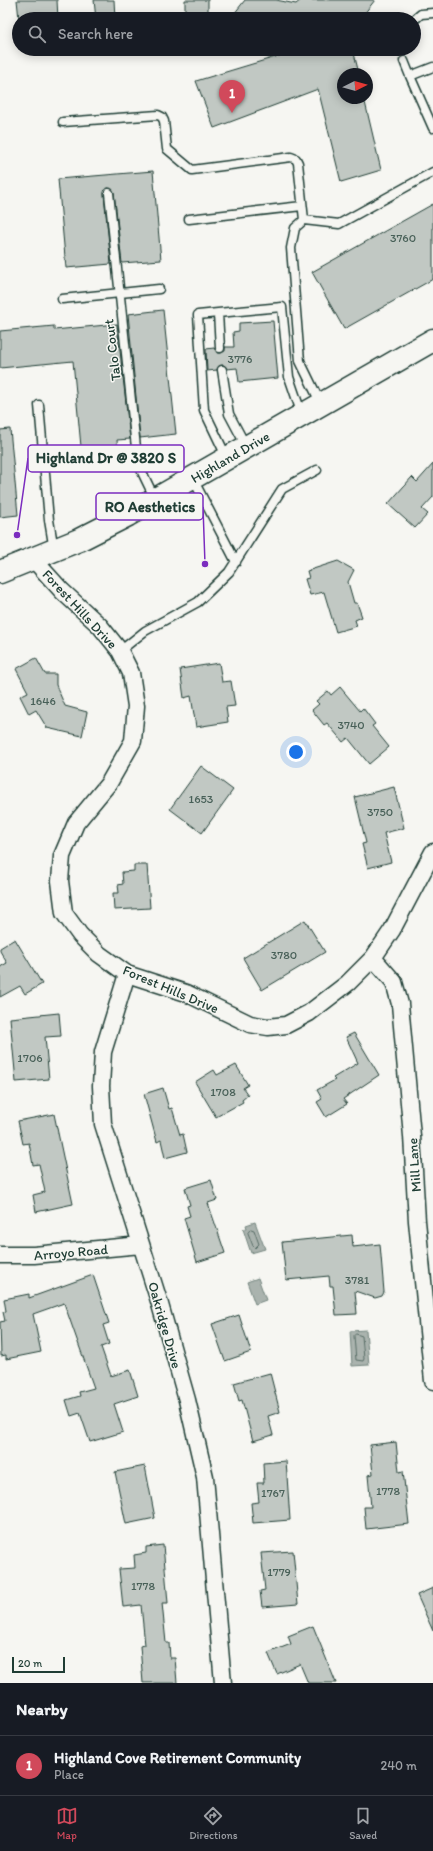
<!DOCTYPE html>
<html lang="en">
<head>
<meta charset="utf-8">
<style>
  body { margin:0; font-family:Itim,sans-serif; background:#242831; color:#f1f3f6 }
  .compass { position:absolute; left:337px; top:68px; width:36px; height:36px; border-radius:50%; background:#171b24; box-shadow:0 2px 10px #0003; rotate:85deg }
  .scale { position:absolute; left:12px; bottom:10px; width:53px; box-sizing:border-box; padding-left:4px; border:2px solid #1f3d34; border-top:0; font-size:11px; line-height:14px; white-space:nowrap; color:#1f3d34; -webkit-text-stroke:3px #f6f6f2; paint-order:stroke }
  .you { position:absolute; left:296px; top:752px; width:14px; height:14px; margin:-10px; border:3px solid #fff; border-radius:50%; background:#1a73e8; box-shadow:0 0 0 6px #1a73e833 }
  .badge { display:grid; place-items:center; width:26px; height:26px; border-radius:50%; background:#d1495b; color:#fff; font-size:13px; font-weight:700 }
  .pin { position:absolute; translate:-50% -33px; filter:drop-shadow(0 1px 2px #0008) }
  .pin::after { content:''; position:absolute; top:21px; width:14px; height:12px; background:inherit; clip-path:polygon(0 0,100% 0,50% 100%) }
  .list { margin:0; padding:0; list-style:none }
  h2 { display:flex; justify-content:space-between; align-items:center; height:52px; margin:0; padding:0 16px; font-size:17px }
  h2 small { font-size:13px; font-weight:400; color:#9ea1a6 }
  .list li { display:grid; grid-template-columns:26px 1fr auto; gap:12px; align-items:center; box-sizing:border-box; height:60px; padding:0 16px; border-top:1px solid #363941 }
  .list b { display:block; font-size:15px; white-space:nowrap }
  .list p { margin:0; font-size:13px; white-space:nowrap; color:#9ea1a6 }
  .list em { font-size:13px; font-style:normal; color:#9ea1a6 }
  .icon { flex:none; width:22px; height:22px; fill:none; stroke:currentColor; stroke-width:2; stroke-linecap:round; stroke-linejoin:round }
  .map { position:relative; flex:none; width:433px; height:1683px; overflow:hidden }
  .search { position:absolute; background:#171b24; box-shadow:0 2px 10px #0003; left:12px; right:12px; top:12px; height:44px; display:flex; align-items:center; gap:10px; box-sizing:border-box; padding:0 14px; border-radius:22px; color:#9ea1a6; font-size:15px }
  .sheet { height:112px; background:#171b24 }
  nav { display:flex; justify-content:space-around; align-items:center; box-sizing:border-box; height:56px; border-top:1px solid #363941; background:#171b24; font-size:11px; color:#9ea1a6 }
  nav a { display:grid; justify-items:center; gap:2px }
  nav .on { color:#d1495b }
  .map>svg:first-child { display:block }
  .water { fill:#aab3ae; stroke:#72847d }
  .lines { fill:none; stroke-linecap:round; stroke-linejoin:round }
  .shore { stroke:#576c65; stroke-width:1 }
  .building { fill:#c1c8c3; stroke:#1f3d34 }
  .lane-casing { stroke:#1f3d34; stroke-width:11 }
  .street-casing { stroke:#1f3d34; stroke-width:19 }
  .secondary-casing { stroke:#1f3d34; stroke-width:25 }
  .lane { stroke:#f6f6f2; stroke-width:8 }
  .street { stroke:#f6f6f2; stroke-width:16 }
  .secondary { stroke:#f6f6f2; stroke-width:22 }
  .labels { text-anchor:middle; stroke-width:3; stroke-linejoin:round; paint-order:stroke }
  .number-label { font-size:12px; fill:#486058 }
  .street-label { font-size:14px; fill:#1f3d34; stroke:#f6f6f2 }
  .leader { fill:none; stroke:#7b2cbf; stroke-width:1.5 }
  .callout-dot { fill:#7b2cbf; stroke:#f6f6f2; stroke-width:1.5 }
  .callout { fill:#f6f6f2; stroke:#7b2cbf; stroke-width:1.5 }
  .callout-label { font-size:15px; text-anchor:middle; font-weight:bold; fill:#1f3d34 }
</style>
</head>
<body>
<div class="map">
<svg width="433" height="1683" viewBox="0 0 433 1683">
  <rect width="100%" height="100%" fill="#f6f6f2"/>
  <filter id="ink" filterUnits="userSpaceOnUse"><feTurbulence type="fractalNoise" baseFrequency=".025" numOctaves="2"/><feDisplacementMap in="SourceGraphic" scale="8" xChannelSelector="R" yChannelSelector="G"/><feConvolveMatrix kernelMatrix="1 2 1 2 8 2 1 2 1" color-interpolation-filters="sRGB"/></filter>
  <g filter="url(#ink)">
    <path class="water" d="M255,1222L265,1249L251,1253L243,1229L247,1228L246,1225Z
      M258,1278L266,1300L255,1304L247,1282Z
      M366,1330L369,1365L352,1366L350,1331Z"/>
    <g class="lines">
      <path class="shore" d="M251,1229L254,1230L259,1244L255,1248L253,1246L248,1233Z
        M356,1334L362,1336L364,1359L363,1361L356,1360L354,1336Z"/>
    </g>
    <path class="building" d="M17,0H57L58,19H19Z
      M94,0H114L115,19H96Z
      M185,0H208V13L185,14Z
      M245,0H276L296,4L301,0H375L360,19H230Z
      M302,49H353L359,74H343V98H364L381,170L341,182L318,89L214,128L196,81Z
      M153,171L161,260L122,263L114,192L109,188L105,189L104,194L111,264L66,268L58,179Z
      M433,204V279L344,329L312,272Z
      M163,310L176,434L140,438L128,314Z
      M273,321L278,378L239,382L237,368L227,369L224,365L219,366L217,370L207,371L206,349L214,348L217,353H221L225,351V347H234L233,332L239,331V323Z
      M117,324L130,439L117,440L119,465L83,468L73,361L0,368V331L54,326V330Z
      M10,429L18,515L0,517V430Z
      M433,464V497L422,509L428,514L415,528L388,504L412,477L417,482Z
      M338,561L354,570L348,582L354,603H357L362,617L355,620L357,626L336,632L324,592L310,595L305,579L309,578L307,571Z
      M36,658L45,674H56V685L65,706L87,712L82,736L47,728L36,710L29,714L20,696L28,692L16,669Z
      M219,663L222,682L231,681L235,706L226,707L228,722L196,727L191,696L184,698L180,669Z
      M340,687L360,711L363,708L375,724L372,726L389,747L369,764L348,738L343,742L327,723L324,725L312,710L319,704L316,701L328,691L331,695Z
      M201,766L233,790L202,833L170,809Z
      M394,787L404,828L384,833L391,862L368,868L362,844L366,843L355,797Z
      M134,865H147L150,908L114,910L113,893H119L118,885L123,884L122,872L134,871Z
      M305,920L325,952L262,990L243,958Z
      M15,939L42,984L25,994L20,986L0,997V967L7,963L0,951V948Z
      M59,1013L61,1036L45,1037L49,1079L16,1082L10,1018Z
      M354,1033L379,1075L343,1099L347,1104L326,1117L317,1102L322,1099L317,1090L335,1080L333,1078L358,1063L346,1037Z
      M236,1065L248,1085L243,1088L248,1095L242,1100L243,1102L216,1117L195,1082L214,1070L217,1075Z
      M163,1088L169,1109L172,1108L180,1135L183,1134L187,1152L165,1158L161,1140L157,1142L144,1094Z
      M54,1114L73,1204L36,1212L33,1195L45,1192L39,1164L33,1165L29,1143L23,1144L18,1121Z
      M211,1180L217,1200L208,1203L225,1253L197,1262L184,1218L190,1216L187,1206L190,1205L185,1188Z
      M352,1235L353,1247L380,1244L384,1292L382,1296L375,1298L355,1291L357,1314L336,1315L333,1286H330L329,1276L286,1280L282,1242Z
      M93,1275L109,1323L103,1325L109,1344L101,1347L111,1376L130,1370L138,1396L114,1404L123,1432L90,1442L80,1413L71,1416L66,1400L80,1396L79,1392L94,1388L64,1303L33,1314L41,1352L6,1359V1355L1,1356L0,1322L5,1321L3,1312L6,1311L4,1299L29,1294V1298Z
      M239,1315L251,1352L225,1361L212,1324Z
      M270,1373L280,1412L268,1416L273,1435L253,1441L242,1400L239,1401L234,1383Z
      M396,1442L399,1472L403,1471L409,1524L366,1529L364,1507H371L368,1475L373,1474L370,1445Z
      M286,1461L290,1520L253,1523L251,1503L259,1502L257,1483H264L263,1463Z
      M145,1466L155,1518L126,1524L115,1472Z
      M163,1545L168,1603H162L166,1643H169L170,1658H175L177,1683H143L140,1646L145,1645L141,1605L123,1607L119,1569L135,1568L134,1555L146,1553V1547Z
      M293,1551L298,1604L262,1607L260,1591L265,1590L261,1553Z
      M433,1588V1631L417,1595Z
      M313,1626L336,1683H308L300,1664L277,1674L268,1653L291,1644L288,1636Z"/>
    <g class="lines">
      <g class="lane-casing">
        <path id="lane" d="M414,20L421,14L433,13
          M404,61L410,76
          M433,67L410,76L433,128
          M63,122L158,115L162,117L164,121L167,149L192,170L291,157L296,159L298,163L304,220L339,224L433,172
          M109,193L137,457L142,472L155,499
          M189,219L302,206
          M304,220L295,228L291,248L300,361L321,404
          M62,299L159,289
          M218,313L198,315L204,410L227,458
          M220,348L218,313L282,307L289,377L302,415
          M222,370L229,414L246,446
          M39,405L49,520L54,550
          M193,479L236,562
          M120,651L145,631L198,602L229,572L282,489L317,470"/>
      </g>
      <g class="street-casing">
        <path id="street" d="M34,560L62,591L100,626L120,651L131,673L136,706L133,741L109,783L76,823L62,856L60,881L64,913L80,935L99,954L127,974L186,993L250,1024L268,1027L286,1025L309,1013L348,983L373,958L392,930L433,852
          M373,958L394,982L400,1004L412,1136L417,1221L433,1381
          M127,974L103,1052L101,1086L103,1124L159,1301L187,1400L205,1477L223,1683
          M0,1255H34L141,1245"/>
      </g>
      <g class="secondary-casing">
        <path id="secondary" d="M0,572L79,540L128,515L433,340"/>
      </g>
      <use href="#lane" class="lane"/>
      <use href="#street" class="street"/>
      <use href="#secondary" class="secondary"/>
    </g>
  </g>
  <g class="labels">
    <g class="number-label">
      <text x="403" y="242">3760</text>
      <text x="240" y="363">3776</text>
      <text x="43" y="705">1646</text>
      <text x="351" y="729">3740</text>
      <text x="201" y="803">1653</text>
      <text x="380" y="816">3750</text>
      <text x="284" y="959">3780</text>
      <text x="30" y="1062">1706</text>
      <text x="223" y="1096">1708</text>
      <text x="357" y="1284">3781</text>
      <text x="388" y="1495">1778</text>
      <text x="273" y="1497">1767</text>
      <text x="279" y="1576">1779</text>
      <text x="143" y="1590">1778</text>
    </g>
    <g class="street-label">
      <text transform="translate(112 350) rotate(-97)" y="5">Talo Court</text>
      <text transform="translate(230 457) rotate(-30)" y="5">Highland Drive</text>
      <text transform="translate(80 609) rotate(47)" y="5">Forest Hills Drive</text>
      <text transform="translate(171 989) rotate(23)" y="5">Forest Hills Drive</text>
      <text transform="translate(414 1165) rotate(-94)" y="5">Mill Lane</text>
      <text transform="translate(71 1252) rotate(-5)" y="5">Arroyo Road</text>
      <text transform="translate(165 1325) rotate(74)" y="5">Oakridge Drive</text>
    </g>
  </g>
  <path class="leader" d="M17 535L28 458M205 564L203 507"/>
  <g class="callout-dot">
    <circle cx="17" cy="535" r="4"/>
    <circle cx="205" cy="564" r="4"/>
  </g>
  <g class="callout">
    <rect x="28" y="445" width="156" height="27" rx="4"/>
    <rect x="96" y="493" width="107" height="27" rx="4"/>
  </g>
  <g class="callout-label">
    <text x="106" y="463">Highland Dr @ 3820 S</text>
    <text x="150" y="512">RO Aesthetics</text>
  </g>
</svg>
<svg class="compass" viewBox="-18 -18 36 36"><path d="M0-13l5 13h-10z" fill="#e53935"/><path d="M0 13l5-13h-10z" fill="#9ea1a6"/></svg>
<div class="scale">20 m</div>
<div class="you"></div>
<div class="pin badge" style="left:232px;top:113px">1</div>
<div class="search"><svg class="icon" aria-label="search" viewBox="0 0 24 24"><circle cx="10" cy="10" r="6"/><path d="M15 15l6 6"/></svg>Search here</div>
</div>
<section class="sheet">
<h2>Nearby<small></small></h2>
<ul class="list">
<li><span class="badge">1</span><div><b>Highland Cove Retirement Community</b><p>Place</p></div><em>240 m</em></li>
</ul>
</section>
<nav>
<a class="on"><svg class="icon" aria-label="map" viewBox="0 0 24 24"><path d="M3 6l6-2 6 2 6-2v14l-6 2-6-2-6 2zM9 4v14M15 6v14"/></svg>Map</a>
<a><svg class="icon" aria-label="directions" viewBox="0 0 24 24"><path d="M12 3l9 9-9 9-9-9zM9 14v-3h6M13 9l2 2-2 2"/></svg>Directions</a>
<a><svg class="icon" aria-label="saved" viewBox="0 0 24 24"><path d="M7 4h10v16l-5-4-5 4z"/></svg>Saved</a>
</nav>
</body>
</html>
